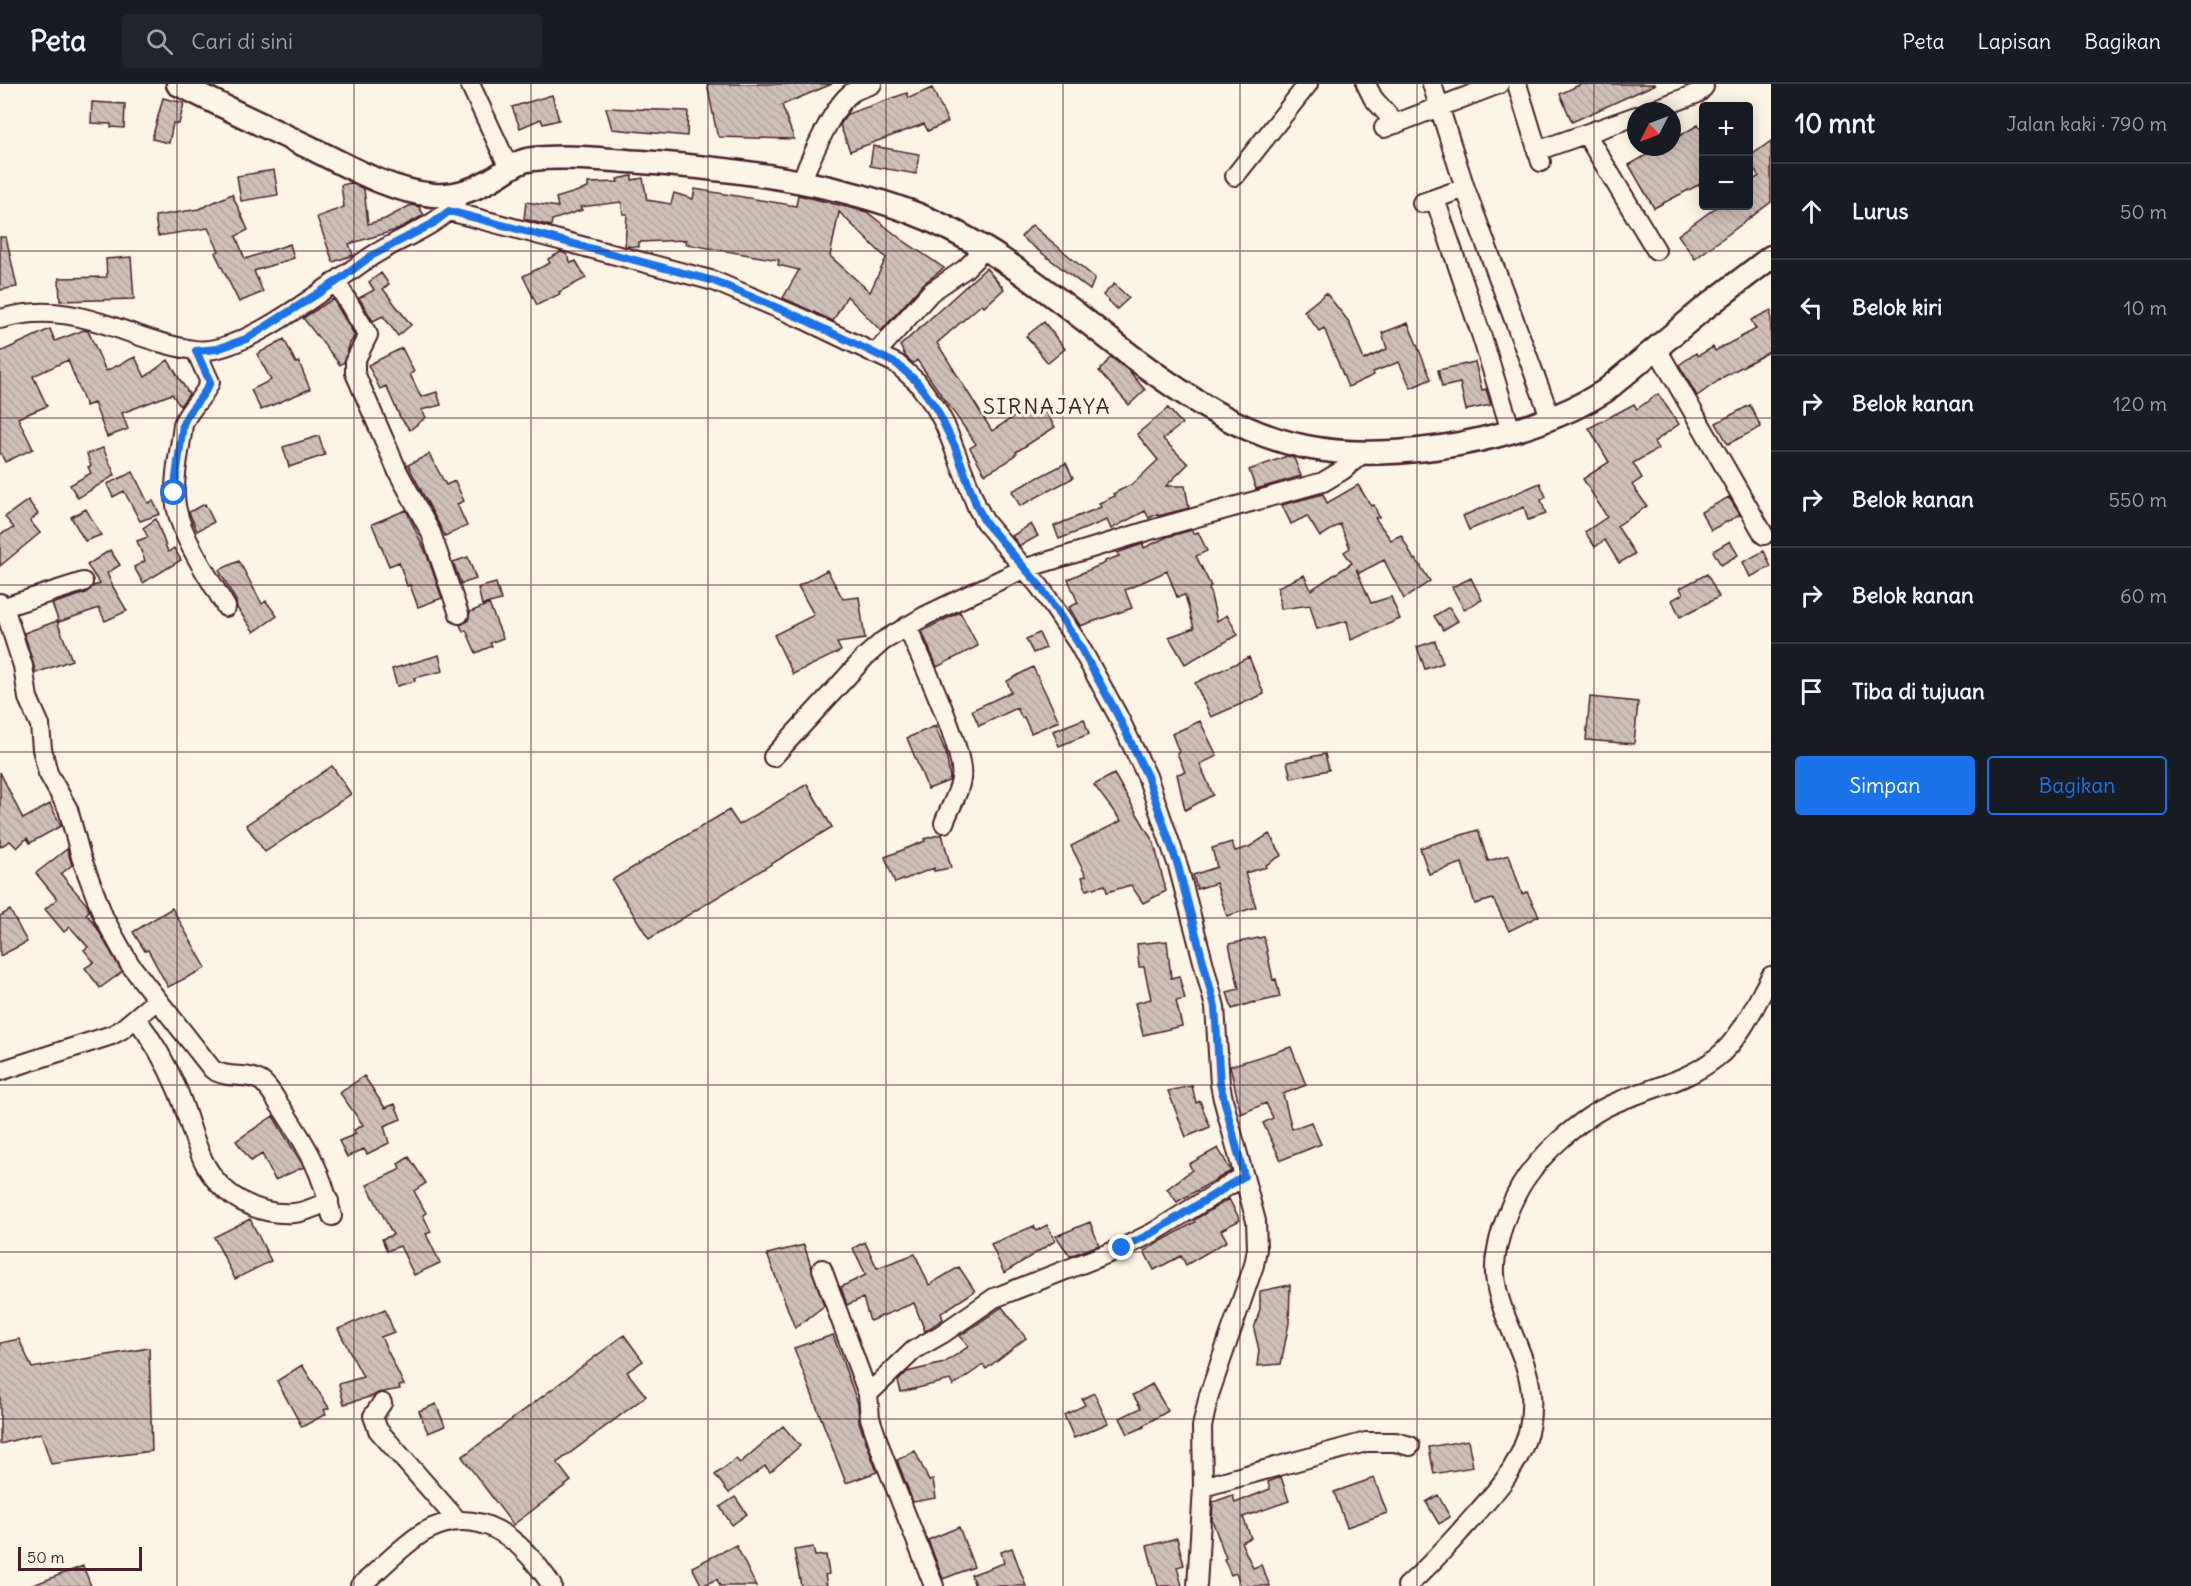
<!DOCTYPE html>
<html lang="id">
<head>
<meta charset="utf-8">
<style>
  body { margin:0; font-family:Delius,sans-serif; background:#20242c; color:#f1f3f6 }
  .controls { position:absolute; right:18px; top:18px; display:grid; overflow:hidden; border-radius:6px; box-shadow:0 3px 15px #0003 }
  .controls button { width:54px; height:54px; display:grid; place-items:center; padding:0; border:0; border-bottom:2px solid #363941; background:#171b24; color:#f1f3f6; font:30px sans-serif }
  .compass { position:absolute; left:1627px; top:18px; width:54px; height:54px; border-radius:50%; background:#171b24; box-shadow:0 3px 15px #0003; rotate:228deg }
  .scale { position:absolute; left:18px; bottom:15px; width:124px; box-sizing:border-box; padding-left:6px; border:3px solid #4a1f2b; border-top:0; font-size:16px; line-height:21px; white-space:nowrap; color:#4a1f2b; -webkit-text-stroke:4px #fcf5e5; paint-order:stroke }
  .stop { position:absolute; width:18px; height:18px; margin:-14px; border:4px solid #1a73e8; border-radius:50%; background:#fff }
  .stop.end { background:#1a73e8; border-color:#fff; box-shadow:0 2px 6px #0008 }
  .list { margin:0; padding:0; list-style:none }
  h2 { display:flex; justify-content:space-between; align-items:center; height:78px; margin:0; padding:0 24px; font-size:26px }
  h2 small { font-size:20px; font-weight:400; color:#9ea1a6 }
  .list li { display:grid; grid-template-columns:39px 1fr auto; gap:18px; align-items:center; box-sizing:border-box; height:96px; padding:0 24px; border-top:2px solid #363941 }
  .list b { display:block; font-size:22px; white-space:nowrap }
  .list em { font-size:20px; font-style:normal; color:#9ea1a6 }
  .actions { display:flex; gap:12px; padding:18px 24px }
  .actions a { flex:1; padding:14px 0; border:2px solid #1a73e8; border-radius:6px; text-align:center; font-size:21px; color:#1a73e8 }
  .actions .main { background:#1a73e8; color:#fff }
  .icon { flex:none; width:33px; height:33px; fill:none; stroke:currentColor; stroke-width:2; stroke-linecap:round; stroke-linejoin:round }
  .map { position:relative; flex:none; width:1771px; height:1502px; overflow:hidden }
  header { display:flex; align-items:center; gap:36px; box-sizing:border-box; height:84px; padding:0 30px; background:#171b24; border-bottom:2px solid #363941 }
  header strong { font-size:28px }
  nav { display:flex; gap:33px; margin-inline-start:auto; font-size:21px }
  .search { width:420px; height:54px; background:#20242c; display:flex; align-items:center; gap:15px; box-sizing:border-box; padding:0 21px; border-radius:6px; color:#9ea1a6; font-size:22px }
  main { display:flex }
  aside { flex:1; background:#171b24 }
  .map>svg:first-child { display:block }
  .building { fill:url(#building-back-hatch); stroke:#4a1f2b; stroke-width:1.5; fill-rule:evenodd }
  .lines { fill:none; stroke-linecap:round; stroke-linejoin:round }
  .minor-casing { stroke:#4a1f2b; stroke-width:22 }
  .tertiary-casing { stroke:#4a1f2b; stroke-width:27 }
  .minor { stroke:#fcf5e5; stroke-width:18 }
  .tertiary { stroke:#fcf5e5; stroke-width:22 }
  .route { stroke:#1a73e8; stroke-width:8 }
  .grid { fill:none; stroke:#4a1f2b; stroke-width:1.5; stroke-opacity:0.55 }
  .labels { text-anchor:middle; stroke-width:6; stroke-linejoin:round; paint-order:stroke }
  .quarter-label { font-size:22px; letter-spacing:1.5px; fill:#4a1f2b; stroke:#fcf5e5 }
</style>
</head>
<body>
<header>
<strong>Peta</strong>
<div class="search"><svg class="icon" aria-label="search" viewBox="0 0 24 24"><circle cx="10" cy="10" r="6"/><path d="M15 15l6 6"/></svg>Cari di sini</div>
<nav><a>Peta</a><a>Lapisan</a><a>Bagikan</a></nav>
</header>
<main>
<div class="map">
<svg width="1771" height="1502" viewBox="0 0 1771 1502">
  <defs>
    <pattern id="building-back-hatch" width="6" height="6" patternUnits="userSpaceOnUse" patternTransform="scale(1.5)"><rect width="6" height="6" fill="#cfc0b7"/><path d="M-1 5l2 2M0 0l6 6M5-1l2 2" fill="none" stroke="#b3a59e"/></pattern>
  </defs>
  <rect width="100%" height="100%" fill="#fcf5e5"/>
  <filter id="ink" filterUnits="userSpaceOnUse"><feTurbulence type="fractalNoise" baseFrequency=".0167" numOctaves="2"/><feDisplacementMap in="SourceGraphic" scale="12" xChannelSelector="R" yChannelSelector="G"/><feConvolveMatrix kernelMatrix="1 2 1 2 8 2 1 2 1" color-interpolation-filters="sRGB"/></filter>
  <g filter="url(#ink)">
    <path class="building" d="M707,0H832L782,21L794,55L720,53L717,50Z
      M1581,0H1656L1572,38L1560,10Z
      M932,4L948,38L928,47L924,40L850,67L840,41L847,30L907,9L909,14Z
      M552,11L559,36L543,40L541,35L520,44L512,23Z
      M163,14L184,19L179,40L173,39L169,59L152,55Z
      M92,18L125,20L124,44L111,43V40L91,39Z
      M606,24L688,27L687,52L612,45Z
      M1698,41L1704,50V98L1654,124L1629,81L1660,63H1672V56Z
      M1771,57V118L1695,175L1678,151L1718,122H1749V99L1759,92L1749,77V73Z
      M873,62L919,70L916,90L870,82Z
      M274,86L278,111L241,117L237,92Z
      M632,92V96L643,94L647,116L671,120L674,109L693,115L695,105L796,122L798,111L867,128L901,155L944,184L923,200L881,247L847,212L833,237L783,214L799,186L778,181L779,176L685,160L686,156L639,158V163L625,162L627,130H623L621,118L580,123L582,126L552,136L551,142L524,135L526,118L558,123L556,114L588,104V99L618,98L617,95ZM839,128L886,174L870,208L830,172Z
      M351,99L364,105L368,140L385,135L411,121L419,123L424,131L396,146L349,160L353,171L333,178L317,133L344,123L341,101Z
      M232,110L248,146L236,152L245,175L290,160L294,174L254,187L263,208L239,218L215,169L219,167L208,144L158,152L155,132L199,125Z
      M1032,141L1095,194L1090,206L1021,153Z
      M0,153H6L17,203L0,206Z
      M561,168L566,170L571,179L576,177L586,194L559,208L560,210L537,221L523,192L550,179L548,175Z
      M131,173L134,215L60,217L59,194L107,193L106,175Z
      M986,184L1004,205L984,223L982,220L937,259L992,347L1030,322L1035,329L1043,324L1055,343L1016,368L1017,369L1007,378L985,390L970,364L976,360L917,276L913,279L906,273L900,262Z
      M381,189L389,200L383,205L411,241L398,252L383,232L373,237L359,214L374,206L369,198Z
      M1114,200L1129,214L1117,225L1103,211Z
      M1326,209L1349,238L1364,276L1387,265L1382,249L1408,239L1431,295L1411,304L1399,278L1373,288L1374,291L1348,303L1324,244L1319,247L1304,227Z
      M333,215L355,252L350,259L344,278L340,281L303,234Z
      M1771,226V267L1725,292L1697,312L1679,281L1696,269L1698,272L1713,263L1715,267L1756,245L1751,236Z
      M1044,238L1065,265L1048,279L1026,252Z
      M50,245L55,257L84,246L88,247L106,287L135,273L145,293L168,276L189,310L180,322L172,310L122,329L128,345L107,353L94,319L86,322L68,276L33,292L47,322L18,334L33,365L5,378L0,368V268Z
      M284,255L296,279L299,278L310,305L261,326L251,306L271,296L257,270Z
      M402,264L414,288L410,290L421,313L437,308L441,321L421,326L426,333L410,346L400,333L386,302L380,305L368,281Z
      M1111,273L1130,288L1145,306L1129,321L1099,287Z
      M1475,278L1482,306L1486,305L1491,321L1466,326L1460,299L1442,303L1438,286Z
      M1658,310L1679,340L1654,358L1658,365L1633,379L1642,394L1632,401L1647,422L1617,442L1635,470L1619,479L1605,456L1595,463L1585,448L1607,433L1583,395L1609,378L1589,344L1634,320L1637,325Z
      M1750,321L1761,343L1728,360L1716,339Z
      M1168,324L1182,340L1163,355L1188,380L1166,402H1185L1189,424L1158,432L1157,430L1149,434L1145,427L1111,445L1107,436L1059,455L1054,442L1101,423L1099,419L1115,412L1113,410L1134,399L1158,376L1137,350Z
      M319,352L325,371L289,383L283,363Z
      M103,364L115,391L78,414L70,401L91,389L88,383L91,382L87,370Z
      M429,370L446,401L455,397L464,417L457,420L467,442L445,452L408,381Z
      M1287,372L1294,374L1301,392L1256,405L1249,386Z
      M1066,379L1073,394L1020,422L1012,407Z
      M133,388L148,419L153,417L160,430L140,437L124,407L113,413L107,400Z
      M1540,399L1546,413L1541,416L1546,430L1528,436L1524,423L1469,446L1463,432Z
      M1358,401L1371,422L1374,421L1379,433L1375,434L1391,456L1401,451L1414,476L1416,475L1430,497L1404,515L1384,476L1359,489L1356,485L1371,519L1391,513L1400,535L1351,556L1347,537L1317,545L1310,521L1281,525L1278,503L1304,491L1311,506L1352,479L1344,468L1350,464L1340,440L1320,453L1307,432L1291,440L1282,421L1323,410L1327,419Z
      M1729,413L1740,431L1711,446L1701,428Z
      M28,416L38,430L30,437L40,449L0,482V450L14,444L5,433Z
      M205,420L214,438L197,447L189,428Z
      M86,425L101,451L85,457L71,433Z
      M406,426L427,471L442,514L418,523L410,501L407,502L399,478L389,482L372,440Z
      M156,435L168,468L174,464L181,476L143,499L134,483L145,477L137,457L148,453L143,444Z
      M1031,440L1038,452L1020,462L1012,452Z
      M1192,446L1193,450L1198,448L1207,467L1196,472L1211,502L1209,503L1217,537L1227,531L1238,551L1185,580L1169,553L1194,544L1185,511L1177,513L1167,487L1125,506L1132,524L1080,542L1069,523L1078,519L1068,495L1105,479V477L1119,472L1117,469L1128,465L1143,460L1144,464L1167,453Z
      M1730,457L1738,471L1721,481L1713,467Z
      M110,466L120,481L107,489L113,503L127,527L105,537L99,524L59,538L52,520L86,509L93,502L100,500L87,481Z
      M1764,467L1771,483L1750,493L1743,478Z
      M468,473L476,495L461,500L453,478Z
      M239,477L262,520L266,517L277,532L254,548L237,524L236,517L219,486Z
      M827,486L843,515L859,513L865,555L837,559L841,567L793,590L774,551L814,531L798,502Z
      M1707,490L1719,513L1680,533L1672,516L1683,510L1680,504Z
      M1471,494L1482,516L1464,525L1452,503Z
      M496,499L501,516L482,521L478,504Z
      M489,520L503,554L490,559L492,562L476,569L466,546L463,548L460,541L468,537L470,528Z
      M1449,523L1458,537L1443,546L1434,532Z
      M960,528L978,562L937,583L922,547Z
      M57,537L72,576L36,589L24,549Z
      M1039,549L1046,564L1033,569L1026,555Z
      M1435,557L1443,579L1425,585L1417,563Z
      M439,571L443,587L414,594L415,597L397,602L392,585Z
      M1249,573L1264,610L1211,633L1195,599Z
      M1033,583L1059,637L1031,649L1024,633L1022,634L1017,624L979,642L972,626L1011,608L1007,597Z
      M1590,613L1638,618L1634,660L1586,656Z
      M1084,635L1089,650L1059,662L1053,647Z
      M1200,637L1217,672L1200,680L1213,711L1185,726L1177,690L1185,688L1177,669L1179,668L1172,650Z
      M935,642L946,669L950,694L949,697L928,705L907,654Z
      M1325,670L1329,686L1291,694L1287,678Z
      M332,682L351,710L265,768L246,741Z
      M0,688L23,735L50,720L61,742L30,759L27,754L17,764L10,757L0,763Z
      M1114,690L1154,759L1166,807L1143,819L1131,801L1107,808L1105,801L1086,806L1082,793L1086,792L1071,762L1121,737L1094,701Z
      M807,700L832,743L649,855L612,796L729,726L739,741Z
      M1478,746L1488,777L1509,771L1522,810L1527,808L1539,832L1509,847L1493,815L1475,820L1462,779L1429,790L1420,764Z
      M942,750L951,784L934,787V784L895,799L885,773L925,757L924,755Z
      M1269,750L1282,771L1266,781L1267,783L1245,789L1256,823L1227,832L1216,799L1197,805L1193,791L1217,783L1212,764L1232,758L1235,767L1249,763Z
      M67,765L72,781L61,790L87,821L89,827L86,830L94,839L122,888L100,904L85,884L94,878L84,866L88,863L70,843L64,848L45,825L57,815L36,789Z
      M172,824L206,884L168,903L148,866L145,867L133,848Z
      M10,826L27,858L0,872V832Z
      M1264,853L1273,896L1276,895L1280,913L1254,919V918L1232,925L1227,908L1239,905L1229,860Z
      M1167,857L1171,894L1179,892L1185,915L1176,917L1182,942L1143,951L1135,919L1151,915L1144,883H1139L1137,860Z
      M1291,963L1306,1001L1283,1010L1292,1045L1311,1038L1321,1060L1281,1076L1263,1039L1273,1034L1266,1019L1241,1030L1230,982Z
      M364,992L385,1024L395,1020L401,1035L384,1042L389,1059L367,1070L364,1065L347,1073L339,1057L356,1050L354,1046L363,1041L340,1009Z
      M1192,1002L1196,1019L1200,1017L1210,1043L1186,1053L1168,1007Z
      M273,1032L304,1083L275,1096L262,1070L251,1077L236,1057Z
      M1218,1064L1231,1087L1177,1118L1167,1105L1192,1086L1189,1080Z
      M409,1073L426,1099L414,1107L426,1129L423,1131L431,1148L426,1150L440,1179L414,1191L400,1162L387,1167L382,1155L393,1151L367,1101L401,1085L398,1080Z
      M1229,1115L1240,1136L1221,1146L1227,1157L1186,1181L1181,1172L1154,1186L1144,1167L1195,1138L1194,1136Z
      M250,1135L271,1177L235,1195L214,1153Z
      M1090,1138L1099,1161L1070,1172L1056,1152Z
      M1047,1141L1055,1157L1004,1189L991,1160L1034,1142L1036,1147Z
      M865,1158L877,1184L915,1170L929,1201L959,1183L975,1207L941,1229L943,1235L925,1247L914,1219L870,1237L863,1214L847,1221L841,1203L866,1191L853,1164Z
      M804,1161L824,1222L795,1244L767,1170Z
      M1290,1201L1289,1239L1281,1280L1257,1282L1259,1266L1254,1245L1260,1225V1207Z
      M1002,1223L1026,1254L986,1285L983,1281L953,1302L950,1296L901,1308L898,1297L907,1288L944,1279L969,1262L960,1252Z
      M385,1225L394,1248L381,1253L404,1301L399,1302L400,1305L378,1309L373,1312L344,1320L339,1300L363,1293L338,1245Z
      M624,1251L643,1277L627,1288L646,1312L557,1379L571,1397L513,1441L462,1373Z
      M833,1251L858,1320L859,1338L877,1388L846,1399L794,1264Z
      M19,1255L32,1284L149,1264L152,1367L51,1380L41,1349L0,1360V1259Z
      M302,1281L329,1324L324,1326L326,1330L302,1343L277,1297Z
      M1152,1300L1168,1327L1144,1341V1343L1128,1350L1120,1334L1141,1324L1133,1311Z
      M1094,1309L1108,1339L1074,1354L1064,1331L1085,1321L1082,1315Z
      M436,1320L445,1342L428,1349L419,1327Z
      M783,1342L800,1362L770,1388L765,1382L729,1409L715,1391L736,1375L740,1379Z
      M1468,1356L1473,1383L1434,1390L1429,1363Z
      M915,1367L929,1397L933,1396L936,1414L913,1418L897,1376Z
      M1281,1393L1289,1417L1243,1433L1251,1454L1241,1458L1253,1484L1261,1481L1270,1502H1241L1236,1489L1231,1491L1224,1475L1226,1474L1212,1436L1213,1418L1233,1411L1235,1419L1270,1405L1268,1398Z
      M1374,1394L1387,1429L1347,1443L1334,1408Z
      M1438,1411L1450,1433L1439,1440L1426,1418Z
      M735,1413L747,1430L732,1441L720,1423Z
      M959,1443L974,1483L943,1495L928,1456Z
      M1177,1454L1184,1481L1177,1483L1182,1502H1158L1147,1462Z
      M736,1461L756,1502H720L717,1495L702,1502L692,1483Z
      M813,1463L815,1472L826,1471L829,1490L825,1491L827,1502H801L794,1466Z
      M1012,1464L1026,1502H975L971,1491L1004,1479L1001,1468Z
      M83,1482L91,1502H34L33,1501Z"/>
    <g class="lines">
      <g class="minor-casing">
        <path id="minor" d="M470,0L509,84
          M1366,0L1373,14L1396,40
          M1432,0L1465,104L1551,335
          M1517,0L1541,78
          M1651,27L1698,9L1704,3L1703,0
          M1384,44L1499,0
          M1586,50L1656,166
          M1537,67L1636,32
          M1235,92L1308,0
          M801,97C811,75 832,24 850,10C856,5 865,3 872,0
          M1435,115L1482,253L1511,347
          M1422,119L1465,104
          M449,127L714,197L801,234L897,280L917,298L936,324L945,341L977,423L985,438L1040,503L1078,559L1117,630L1147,692L1178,782L1215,923L1220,1000L1223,1015L1256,1137L1257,1165L1254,1181L1209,1311L1202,1343L1203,1403L1197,1502
          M336,198L368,251L355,277V289L398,388L431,449L459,530
          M0,235C78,213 122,255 194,266C241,274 332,198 372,172C400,154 433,144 456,120
          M1657,265L1764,451
          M196,267L210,298C204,314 189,324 183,340C181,363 174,387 175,410C175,446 208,491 226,523
          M875,270L931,208L965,185L984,166
          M0,519L4,523L23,582L28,614L40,641L42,665L48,689L68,725L81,773L104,834L129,879L142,896L212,985C227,996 247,988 261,997C270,1003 275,1015 281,1023C307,1062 321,1085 332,1132
          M4,523L83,498
          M907,542C920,573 966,667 961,695C959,710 949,725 944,739
          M773,673L865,573L883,557L925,532L1023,485L1154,445L1323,398L1343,386L1363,369
          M136,934C153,956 166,979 177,1005C188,1030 193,1058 206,1082C223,1113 259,1132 294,1129C306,1128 318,1122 329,1117
          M0,987L112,951L121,946L157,916
          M822,1185L868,1310L870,1334L883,1372L934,1502
          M868,1310L914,1266L942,1250L994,1214L1122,1164L1154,1148L1244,1092
          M382,1319L373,1332L378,1346L457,1436
          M1203,1403L1366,1358H1395L1410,1362
          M360,1502C378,1487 405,1459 424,1448C479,1417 523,1457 552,1502
          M1407,1502C1429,1483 1448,1461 1467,1440C1490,1414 1515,1389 1526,1355C1529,1346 1531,1334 1531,1324C1535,1280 1502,1240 1496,1199C1491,1173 1504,1134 1516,1111C1533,1076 1580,1033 1617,1018C1651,1004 1687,997 1716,974C1741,955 1756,919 1771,892"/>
      </g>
      <g class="tertiary-casing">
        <path id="tertiary" d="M178,0C222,22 266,43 311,64C349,83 390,107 433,111C458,113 478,104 499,91C510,84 520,76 533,75C569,71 606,76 642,78C732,85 823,96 908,127C993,158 1064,221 1135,275C1188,314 1241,350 1306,363C1394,381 1530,355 1605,307L1702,226L1771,173"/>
      </g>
      <use href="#minor" class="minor"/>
      <use href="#tertiary" class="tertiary"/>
    </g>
  </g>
  <g class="lines" filter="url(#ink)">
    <path class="route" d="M174,409L183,340C189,324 204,314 210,298L196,267L217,265L246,255L336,198L371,172L432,140L449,127L714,197L801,234L897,280L917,298L936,324L955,363L977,423L985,438L1040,502L1078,559L1117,630L1147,692L1178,782L1215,923L1220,1000L1244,1092L1154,1148L1122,1164"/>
  </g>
  <path class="grid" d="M177,0V1502M354,0V1502M531,0V1502M708,0V1502M886,0V1502M1063,0V1502M1240,0V1502M1417,0V1502M1594,0V1502M0,167H1771M0,334H1771M0,501H1771M0,668H1771M0,834H1771M0,1001H1771M0,1168H1771M0,1335H1771"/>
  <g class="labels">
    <g class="quarter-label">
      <text x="1047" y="330">SIRNAJAYA</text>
    </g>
  </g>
</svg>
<div class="controls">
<button>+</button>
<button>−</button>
</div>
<svg class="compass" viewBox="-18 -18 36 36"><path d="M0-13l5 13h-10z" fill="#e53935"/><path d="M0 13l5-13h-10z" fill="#9ea1a6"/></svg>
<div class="scale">50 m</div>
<div class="stop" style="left:174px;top:409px"></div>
<div class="stop end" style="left:1122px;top:1164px"></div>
</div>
<aside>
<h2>10 mnt<small>Jalan kaki · 790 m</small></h2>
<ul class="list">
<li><svg class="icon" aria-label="ahead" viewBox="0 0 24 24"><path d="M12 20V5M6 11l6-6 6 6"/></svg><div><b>Lurus</b></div><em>50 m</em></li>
<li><svg class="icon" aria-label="left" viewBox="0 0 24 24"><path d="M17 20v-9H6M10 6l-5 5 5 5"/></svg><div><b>Belok kiri</b></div><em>10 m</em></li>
<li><svg class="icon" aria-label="right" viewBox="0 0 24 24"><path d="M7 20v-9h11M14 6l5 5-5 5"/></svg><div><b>Belok kanan</b></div><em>120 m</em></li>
<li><svg class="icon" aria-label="right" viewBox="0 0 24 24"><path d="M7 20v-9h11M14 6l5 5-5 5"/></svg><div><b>Belok kanan</b></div><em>550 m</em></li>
<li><svg class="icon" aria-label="right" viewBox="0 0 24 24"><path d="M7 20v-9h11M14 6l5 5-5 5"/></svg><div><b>Belok kanan</b></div><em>60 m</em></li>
<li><svg class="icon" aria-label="arrive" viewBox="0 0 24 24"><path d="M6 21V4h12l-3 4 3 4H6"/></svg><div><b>Tiba di tujuan</b></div></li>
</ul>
<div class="actions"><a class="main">Simpan</a><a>Bagikan</a></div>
</aside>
</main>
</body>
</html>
